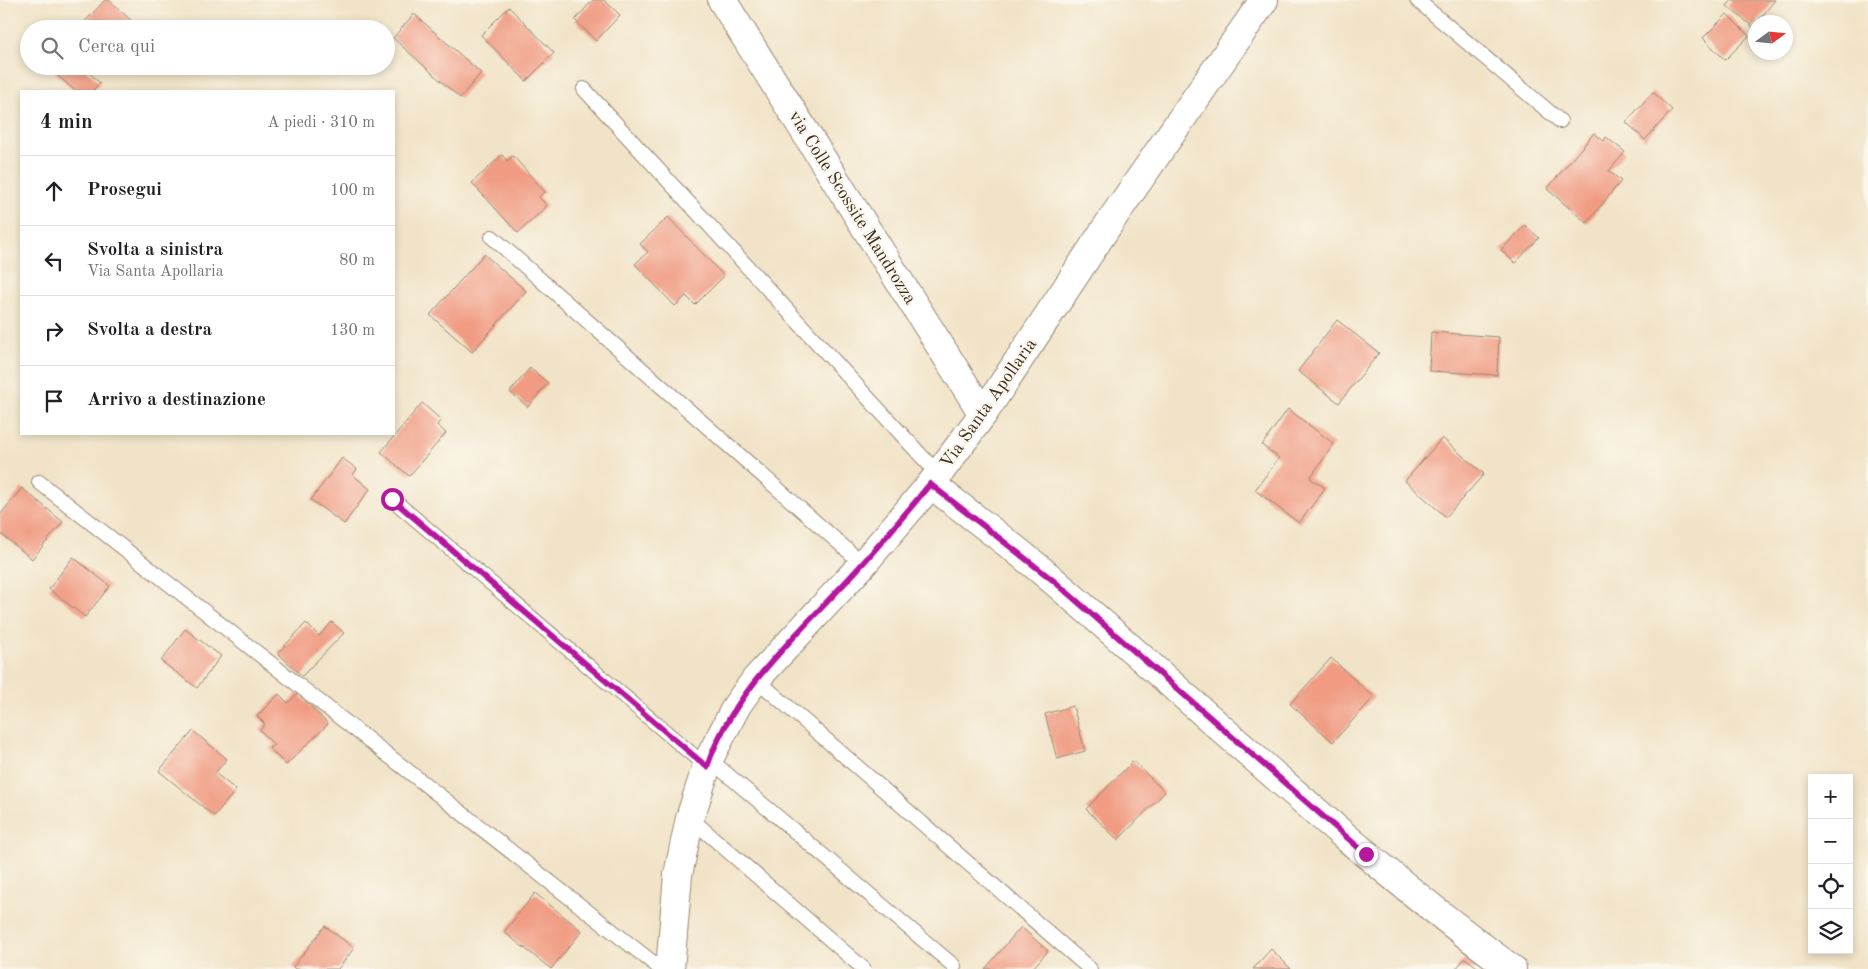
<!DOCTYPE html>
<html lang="it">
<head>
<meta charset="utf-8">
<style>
  body { margin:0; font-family:"Old Standard TT",serif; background:#f6f6f6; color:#202124 }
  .controls { position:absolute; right:15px; bottom:15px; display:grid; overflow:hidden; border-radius:0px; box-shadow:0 2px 8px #0003 }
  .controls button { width:45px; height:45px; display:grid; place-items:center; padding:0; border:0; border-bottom:1px solid #e0e0e0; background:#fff; color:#202124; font:25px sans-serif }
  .compass { position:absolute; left:1748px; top:15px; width:45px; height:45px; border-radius:50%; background:#fff; box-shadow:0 2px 8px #0003; rotate:75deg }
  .stop { position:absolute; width:15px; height:15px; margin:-11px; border:4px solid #b5179e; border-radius:50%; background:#fff }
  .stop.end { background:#b5179e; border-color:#fff; box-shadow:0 1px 5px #0008 }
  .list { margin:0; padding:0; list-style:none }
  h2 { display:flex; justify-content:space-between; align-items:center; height:65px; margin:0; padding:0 20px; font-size:21px }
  h2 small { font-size:16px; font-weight:400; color:#757577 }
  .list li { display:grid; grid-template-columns:32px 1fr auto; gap:15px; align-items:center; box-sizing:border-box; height:70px; padding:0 20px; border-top:1px solid #e0e0e0 }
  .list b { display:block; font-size:19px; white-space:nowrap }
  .list p { margin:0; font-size:16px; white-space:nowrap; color:#757577 }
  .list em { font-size:16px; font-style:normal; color:#757577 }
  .icon { flex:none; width:28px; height:28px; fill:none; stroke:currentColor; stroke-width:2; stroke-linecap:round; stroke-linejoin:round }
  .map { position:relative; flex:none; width:1868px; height:969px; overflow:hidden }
  .search { position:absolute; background:#fff; box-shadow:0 2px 8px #0003; left:20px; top:20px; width:375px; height:55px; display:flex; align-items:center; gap:12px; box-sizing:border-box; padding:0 18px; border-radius:28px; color:#757577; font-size:19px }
  .panel { position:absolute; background:#fff; box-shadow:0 2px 8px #0003; left:20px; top:90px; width:375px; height:345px; border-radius:0px }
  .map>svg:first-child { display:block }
  .building { fill:#f09b82 }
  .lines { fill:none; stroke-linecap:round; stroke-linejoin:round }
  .service-casing { stroke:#968672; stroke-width:16 }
  .minor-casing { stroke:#968672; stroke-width:30 }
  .tertiary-casing { stroke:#968672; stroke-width:30 }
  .service { stroke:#fff; stroke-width:14 }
  .minor { stroke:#fff; stroke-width:28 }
  .tertiary { stroke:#fff; stroke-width:28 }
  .route { stroke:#b5179e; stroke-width:6 }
  .labels { text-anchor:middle; stroke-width:4.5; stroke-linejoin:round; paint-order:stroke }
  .street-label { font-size:18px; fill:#3b2a1e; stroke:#fbf7ec }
</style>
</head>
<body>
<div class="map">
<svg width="1868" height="969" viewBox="0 0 1868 969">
  <rect width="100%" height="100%" fill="#fbf7ec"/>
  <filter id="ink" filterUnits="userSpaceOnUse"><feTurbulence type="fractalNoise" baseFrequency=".02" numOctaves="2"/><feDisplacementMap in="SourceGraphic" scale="10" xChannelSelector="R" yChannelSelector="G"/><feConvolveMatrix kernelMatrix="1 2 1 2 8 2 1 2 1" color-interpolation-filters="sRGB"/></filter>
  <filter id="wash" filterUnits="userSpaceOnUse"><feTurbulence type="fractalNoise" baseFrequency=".0096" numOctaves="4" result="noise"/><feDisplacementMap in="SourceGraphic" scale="20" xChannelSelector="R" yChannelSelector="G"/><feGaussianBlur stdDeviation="1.12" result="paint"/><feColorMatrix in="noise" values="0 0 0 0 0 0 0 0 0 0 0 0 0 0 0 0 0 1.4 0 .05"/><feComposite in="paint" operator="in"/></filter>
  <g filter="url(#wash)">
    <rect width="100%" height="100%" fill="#f1e3c7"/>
    <g id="blocks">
      <path class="building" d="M105,0H109L136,25L133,29H78Z
        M593,0H604L620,15L596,41L575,20Z
        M1732,0H1775L1753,27L1727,6Z
        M509,7L554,53L526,81L481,35Z
        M414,14L481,73L460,98L393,38Z
        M1727,14L1749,36L1725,60L1703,38Z
        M61,66H82L100,83L92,91H75L55,73Z
        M1653,92L1672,110L1645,140L1626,122Z
        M1594,133L1604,141L1606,137L1625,152L1609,171L1621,181L1587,223L1547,189Z
        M502,155L507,161L513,156L545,192L539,197L547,206L518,233L472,183Z
        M668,217L724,276L695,305L686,296L675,306L635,264L648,252L640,244Z
        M1525,225L1539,238L1515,263L1501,250Z
        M484,254L526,291L472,352L430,315Z
        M1337,320L1379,353L1339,403L1298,371Z
        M1431,332L1499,337L1497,375L1429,371Z
        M530,368L548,383L528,407L510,392Z
        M422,403L441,420L437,425L446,433L409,476L381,452Z
        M1288,409L1334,444L1310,478L1325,488L1299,523L1255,490L1279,458L1262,445Z
        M1442,438L1484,474L1446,517L1405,481Z
        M342,458L357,469L353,475L370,489L344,524L311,500Z
        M22,488L63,522L32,559L0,533V515Z
        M73,557L110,586L85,617L49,589Z
        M332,622L344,633L302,676L278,653L306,623L319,636Z
        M185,629L221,656L197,688L161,661Z
        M1331,658L1374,697L1333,742L1290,704Z
        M298,693L328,724L286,765L269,748L274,745L260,730L265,724L257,716L279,694L288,703Z
        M1073,706L1085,751L1057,759L1045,714Z
        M193,731L227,759L215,773L236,790L214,816L159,771Z
        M1133,761L1165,792L1118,840L1086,809Z
        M535,893L582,931L551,969L504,932Z
        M325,926L354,948L338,969H295L293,967Z
        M1021,927L1048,951L1032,969H985Z
        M1271,949L1291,969H1253Z
        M1465,958L1480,969H1456Z"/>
    </g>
  </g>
  <g filter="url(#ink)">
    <use href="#blocks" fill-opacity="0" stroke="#968672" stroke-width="1"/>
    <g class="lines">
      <g class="service-casing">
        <path id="service" d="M1417,0L1560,121
          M584,89L938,474
          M492,237L863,564
          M39,482L661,969
          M392,499L707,767
          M756,679L1090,969
          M709,759L954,966
          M690,818L864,969"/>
      </g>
      <g class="minor-casing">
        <path id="minor" d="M722,0L983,414
          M931,484C972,517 1016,548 1056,583C1207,713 1351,851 1512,969"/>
      </g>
      <g class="tertiary-casing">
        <path id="tertiary" d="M670,969L678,875L690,818L709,759L737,705L756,679L863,564L931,484L983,414L1114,216L1264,0"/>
      </g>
      <use href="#service" class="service"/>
      <use href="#minor" class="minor"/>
      <use href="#tertiary" class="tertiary"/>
    </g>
  </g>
  <g class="lines" filter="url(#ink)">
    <path class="route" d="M392,499L707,767C731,695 789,643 840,588C872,555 901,519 930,484L1054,581L1366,854"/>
  </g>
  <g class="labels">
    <g class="street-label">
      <text transform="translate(853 207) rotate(58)" y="6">via Colle Scossite Mandrozza</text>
      <text transform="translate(988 403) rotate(-55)" y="6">Via Santa Apollaria</text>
    </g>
  </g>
</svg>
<div class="controls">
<button>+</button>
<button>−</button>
<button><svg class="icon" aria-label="locate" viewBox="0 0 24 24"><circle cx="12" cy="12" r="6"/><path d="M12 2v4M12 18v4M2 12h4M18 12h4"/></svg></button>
<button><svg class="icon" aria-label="layers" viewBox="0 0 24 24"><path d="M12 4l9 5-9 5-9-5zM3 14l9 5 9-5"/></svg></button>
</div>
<svg class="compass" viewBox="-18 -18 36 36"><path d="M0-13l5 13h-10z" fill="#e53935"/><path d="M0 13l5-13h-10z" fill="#757577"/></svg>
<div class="stop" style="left:392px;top:499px"></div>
<div class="stop end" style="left:1366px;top:854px"></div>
<div class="search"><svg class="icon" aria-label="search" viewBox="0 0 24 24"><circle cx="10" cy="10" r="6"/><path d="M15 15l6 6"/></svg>Cerca qui</div>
<section class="panel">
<h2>4 min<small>A piedi · 310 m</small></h2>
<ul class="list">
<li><svg class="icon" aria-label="ahead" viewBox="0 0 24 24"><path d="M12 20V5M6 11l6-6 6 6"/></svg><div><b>Prosegui</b></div><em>100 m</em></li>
<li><svg class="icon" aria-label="left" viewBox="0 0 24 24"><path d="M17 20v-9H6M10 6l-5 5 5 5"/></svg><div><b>Svolta a sinistra</b><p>Via Santa Apollaria</p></div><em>80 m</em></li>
<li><svg class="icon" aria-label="right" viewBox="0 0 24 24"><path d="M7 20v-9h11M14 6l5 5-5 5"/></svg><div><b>Svolta a destra</b></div><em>130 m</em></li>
<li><svg class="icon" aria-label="arrive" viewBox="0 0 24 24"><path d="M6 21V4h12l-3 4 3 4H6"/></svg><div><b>Arrivo a destinazione</b></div></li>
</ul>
</section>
</div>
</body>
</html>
